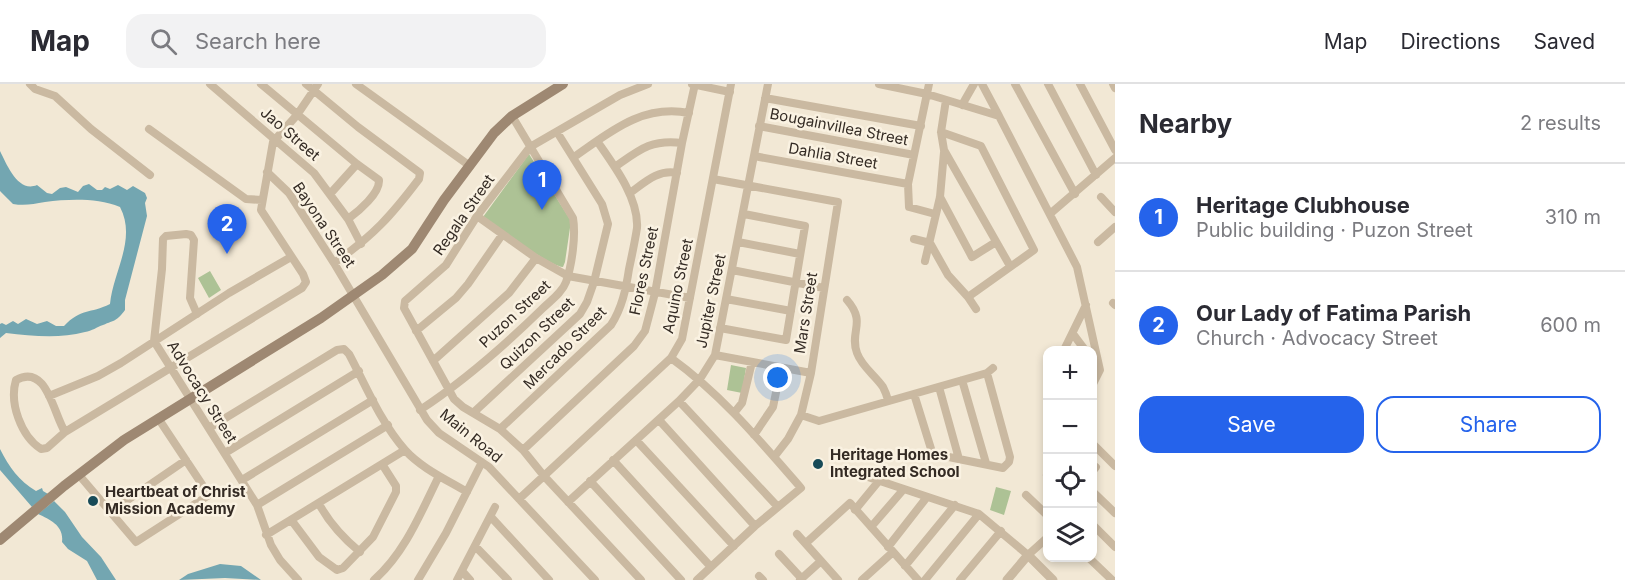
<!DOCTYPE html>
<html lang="en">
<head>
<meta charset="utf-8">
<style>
  body { margin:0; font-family:Inter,sans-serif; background:#f2f2f3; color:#2b2b33 }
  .controls { position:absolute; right:18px; bottom:18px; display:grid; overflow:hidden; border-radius:12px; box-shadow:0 3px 9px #0003 }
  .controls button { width:54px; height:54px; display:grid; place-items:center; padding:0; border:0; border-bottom:2px solid #e1e1e2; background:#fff; color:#2b2b33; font:30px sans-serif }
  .you { position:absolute; left:778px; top:294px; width:21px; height:21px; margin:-15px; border:4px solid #fff; border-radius:50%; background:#1a73e8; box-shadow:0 0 0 9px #1a73e833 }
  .badge { display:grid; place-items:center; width:39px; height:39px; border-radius:50%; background:#2563eb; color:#fff; font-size:20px; font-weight:700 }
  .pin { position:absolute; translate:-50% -50px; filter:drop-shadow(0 2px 3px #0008) }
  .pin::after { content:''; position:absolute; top:32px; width:21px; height:18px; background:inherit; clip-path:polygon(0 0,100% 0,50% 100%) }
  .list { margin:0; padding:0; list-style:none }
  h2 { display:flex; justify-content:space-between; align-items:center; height:78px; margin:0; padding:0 24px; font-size:26px }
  h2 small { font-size:20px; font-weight:400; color:#7c7c81 }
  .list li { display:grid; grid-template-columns:39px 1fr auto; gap:18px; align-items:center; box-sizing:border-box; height:108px; padding:0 24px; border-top:2px solid #e1e1e2 }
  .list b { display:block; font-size:22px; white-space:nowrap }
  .list p { margin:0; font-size:20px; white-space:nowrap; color:#7c7c81 }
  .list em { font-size:20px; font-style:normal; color:#7c7c81 }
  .actions { display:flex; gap:12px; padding:18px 24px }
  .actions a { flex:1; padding:14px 0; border:2px solid #2563eb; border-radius:18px; text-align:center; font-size:21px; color:#2563eb }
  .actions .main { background:#2563eb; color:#fff }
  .icon { flex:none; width:33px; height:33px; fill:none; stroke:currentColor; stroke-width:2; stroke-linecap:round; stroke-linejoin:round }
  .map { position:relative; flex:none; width:1115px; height:496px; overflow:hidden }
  header { display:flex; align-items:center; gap:36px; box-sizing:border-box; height:84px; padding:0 30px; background:#fff; border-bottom:2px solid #e1e1e2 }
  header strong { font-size:28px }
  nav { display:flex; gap:33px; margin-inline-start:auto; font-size:21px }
  .search { width:420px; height:54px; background:#f2f2f3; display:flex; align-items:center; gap:15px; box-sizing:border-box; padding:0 21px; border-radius:18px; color:#7c7c81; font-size:22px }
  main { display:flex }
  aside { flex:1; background:#fff }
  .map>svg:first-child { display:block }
  .green { fill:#adc295 }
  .water { fill:#73a6b1 }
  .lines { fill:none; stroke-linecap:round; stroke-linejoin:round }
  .minor { stroke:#cab9a1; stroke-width:8 }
  .tertiary { stroke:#cab9a1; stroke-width:9 }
  .secondary { stroke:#9e8872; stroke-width:10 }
  .poi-dot { fill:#184b58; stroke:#faf2e2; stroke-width:2 }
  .labels { text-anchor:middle; stroke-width:5; stroke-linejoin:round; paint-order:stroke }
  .street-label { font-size:15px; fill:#342b24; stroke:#faf2e2 }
  .poi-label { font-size:15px; font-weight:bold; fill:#342b24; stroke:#faf2e2; text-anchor:start }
</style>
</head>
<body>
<header>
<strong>Map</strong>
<div class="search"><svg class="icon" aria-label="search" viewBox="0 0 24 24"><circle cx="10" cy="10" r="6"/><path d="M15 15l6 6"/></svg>Search here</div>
<nav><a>Map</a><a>Directions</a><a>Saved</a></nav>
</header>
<main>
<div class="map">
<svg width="1115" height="496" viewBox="0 0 1115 496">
  <rect width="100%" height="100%" fill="#f2e8d5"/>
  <path class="green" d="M529,70L571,137L565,178L563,183C549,182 497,143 483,133Z
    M210,187L221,206L209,214L198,194Z
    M731,281L746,284L742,309L727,306Z
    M996,403L1011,407L1004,431L990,426Z"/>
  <path class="water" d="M0,67C7,81 18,109 37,101L47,109L52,110L60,104L66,103L78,108L83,102L89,100L97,106H102L105,103L110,105L118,101L127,106L133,102L145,109L147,114L145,119L147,132L125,216V226C117,237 115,236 103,241C97,243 92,247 85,248C59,255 32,252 6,249L0,254V240L2,239L6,241L13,237L18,240L26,235L37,240L47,237L56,242H64C81,224 90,230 110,220C113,188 137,155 120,123C97,114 70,115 45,118C33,120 25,122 13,120L0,107Z
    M0,365C9,383 19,397 36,407L42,404L43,407L48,410L32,423L0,386Z
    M54,417L65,428L82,453L101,473L116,496H97L87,477L68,465L62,458C64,442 51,436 38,430Z
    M220,480L241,482L261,496L225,494L179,496L188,490Z"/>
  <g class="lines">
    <path class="minor" d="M30,0L35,5L55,12L91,45L150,91
      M210,0L314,89L348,135L361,160
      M261,0L357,80L379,96C380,109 359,127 348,135
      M306,0L358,43L420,89L419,95C391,132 373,152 334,179
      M356,0L470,82
      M692,0L730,8
      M879,0L927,10L999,32L1077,183L1100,286L1092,302
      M929,0L908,100L909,123L935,130
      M982,0L999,32
      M1015,0L1075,110
      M1048,0L1096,91
      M1080,0L1115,66
      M1113,0L1115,4
      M765,14L921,42
      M946,16L941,48L944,66L1010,182
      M962,21L974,0
      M759,42L914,71
      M149,45L246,115L262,116
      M941,48L981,62L1034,166L968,213
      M754,72L908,100
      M574,73C610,48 642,20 689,29
      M615,83C639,66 651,55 682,59
      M267,88L289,109L334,179L427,336L439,349L489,383L595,496
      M713,95L838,118L811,289L801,331L788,355L774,373
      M630,109C644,99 658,85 677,89
      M330,110L357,80
      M940,113L972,173L996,158
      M1101,113L1115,128
      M1051,129L1115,74
      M477,132L536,174L568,192L690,214
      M914,155L930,159L948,191L968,213L976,225
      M738,158L800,170
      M1098,158L1115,143
      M925,177L940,113L944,68
      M732,186L824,204
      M726,215L791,227
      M847,216C867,239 849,247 857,269C862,283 875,291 883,303C885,307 887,312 888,316
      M1113,219L1115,221
      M197,230L190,214L194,156L191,151L186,150L166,152L163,155L162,185L154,257L257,421L271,461L280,476L298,496
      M720,244L786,256L805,142L744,130
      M416,247L456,214L468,200L502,151
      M1073,250L1085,266
      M1064,266L1086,221
      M715,271L811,289
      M671,274C721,310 761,358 801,404L755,442L697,496
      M433,277L509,209L536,174
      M962,296L986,379
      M939,303L959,375
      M914,310L932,368L939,371L1003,384L1009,378L1010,373L987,289
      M49,312L98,292L121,279L229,209L291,173
      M679,317L778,423
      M420,326C464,297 504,262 542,225C550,217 562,209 566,198C572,181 576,151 573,134L512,32
      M473,329L580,230L587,218L594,198L608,140L602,120L557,48
      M734,329L742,319L752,278
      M801,331L819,337L987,289L993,284
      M659,336L755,442
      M209,344L337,266L344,265L349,270C366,302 381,339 405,366C421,384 447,396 467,408
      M500,345L611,241C622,224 626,205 629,185C632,171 635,157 637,144C639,114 613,80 597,57
      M65,348C53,329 47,279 16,296C9,319 21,352 41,365L47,364L65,348L302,204L306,198L303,190L261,126L273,58L297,31L318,0
      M754,351L773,323L781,284
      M636,356L734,462
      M1092,359L1115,382
      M523,366L634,262L645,247L655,209L682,59L695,0
      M225,369L359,287
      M613,376L711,483
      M1092,388L1096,383
      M859,390L979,430L1028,471L1048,453
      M79,391L136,458L209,411L158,334
      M1047,391L1048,392
      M242,396L373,316
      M590,397L681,496
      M1092,407L1115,429
      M1026,411L1048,432
      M519,415L671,274L682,255L731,0
      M568,418L679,317L700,295L715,271L768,0
      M319,420C330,440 343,454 360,468
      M257,421L388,341
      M855,426L878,398
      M110,428L186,376
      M491,433L549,496
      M292,437L319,473L337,486L343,484L373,453L396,408V402L382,380
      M1092,440L1115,463
      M871,443L903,406
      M797,450L838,496
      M266,451L405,366
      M806,459L850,419L918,496
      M475,462L508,496
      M888,463L927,413
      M779,470L803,496
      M1089,474L1112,496
      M905,482L955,421
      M462,487L470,496
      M759,492L763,496
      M374,496C405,469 421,428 439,392
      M418,496L446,449L482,378
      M457,496L495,423
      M641,496L544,392L523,366L500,345L463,323L454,315L404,224L405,217L446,181L477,132L530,63L620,11L648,0
      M800,496L821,477
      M862,496L893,468
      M925,496L979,430
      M960,496L1001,447"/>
    <path class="tertiary" d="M1007,496L1028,471L1053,496"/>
    <path class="secondary" d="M0,456L64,402L124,356L321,234L382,191L412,165L444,116L494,49L512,32L563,0"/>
  </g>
  <g class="poi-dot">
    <circle cx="818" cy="380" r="6"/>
    <circle cx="93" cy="417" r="6"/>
  </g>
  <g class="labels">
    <g class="street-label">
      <text transform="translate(839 43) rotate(11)" y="5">Bougainvillea Street</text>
      <text transform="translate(290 50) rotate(41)" y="5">Jao Street</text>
      <text transform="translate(833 72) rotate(10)" y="5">Dahlia Street</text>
      <text transform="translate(464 131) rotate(-55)" y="5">Regala Street</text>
      <text transform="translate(324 141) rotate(56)" y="5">Bayona Street</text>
      <text transform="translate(644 187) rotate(-78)" y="5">Flores Street</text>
      <text transform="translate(678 202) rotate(-78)" y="5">Aquino Street</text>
      <text transform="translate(711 217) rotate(-78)" y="5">Jupiter Street</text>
      <text transform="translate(806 229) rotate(-81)" y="5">Mars Street</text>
      <text transform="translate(515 230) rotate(-43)" y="5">Puzon Street</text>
      <text transform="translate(537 250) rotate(-44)" y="5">Quizon Street</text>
      <text transform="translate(565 264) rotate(-45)" y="5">Mercado Street</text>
      <text transform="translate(202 308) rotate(58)" y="5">Advocacy Street</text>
      <text transform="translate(471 352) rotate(39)" y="5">Main Road</text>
    </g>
    <g class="poi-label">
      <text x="830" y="376">Heritage Homes<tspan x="830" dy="17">Integrated School</tspan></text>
      <text x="105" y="413">Heartbeat of Christ<tspan x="105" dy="17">Mission Academy</tspan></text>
    </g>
  </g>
</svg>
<div class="controls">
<button>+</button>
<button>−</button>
<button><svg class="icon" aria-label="locate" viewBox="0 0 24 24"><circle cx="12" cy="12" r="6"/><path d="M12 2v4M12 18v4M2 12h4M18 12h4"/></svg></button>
<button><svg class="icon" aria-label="layers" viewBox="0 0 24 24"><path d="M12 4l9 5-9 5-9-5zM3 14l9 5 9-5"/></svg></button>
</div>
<div class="you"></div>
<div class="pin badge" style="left:542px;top:126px">1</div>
<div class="pin badge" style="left:227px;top:170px">2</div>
</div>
<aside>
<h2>Nearby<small>2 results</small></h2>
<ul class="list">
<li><span class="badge">1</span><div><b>Heritage Clubhouse</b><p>Public building · Puzon Street</p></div><em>310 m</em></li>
<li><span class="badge">2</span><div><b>Our Lady of Fatima Parish</b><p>Church · Advocacy Street</p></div><em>600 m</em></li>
</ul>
<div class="actions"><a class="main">Save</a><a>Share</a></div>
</aside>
</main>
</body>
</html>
